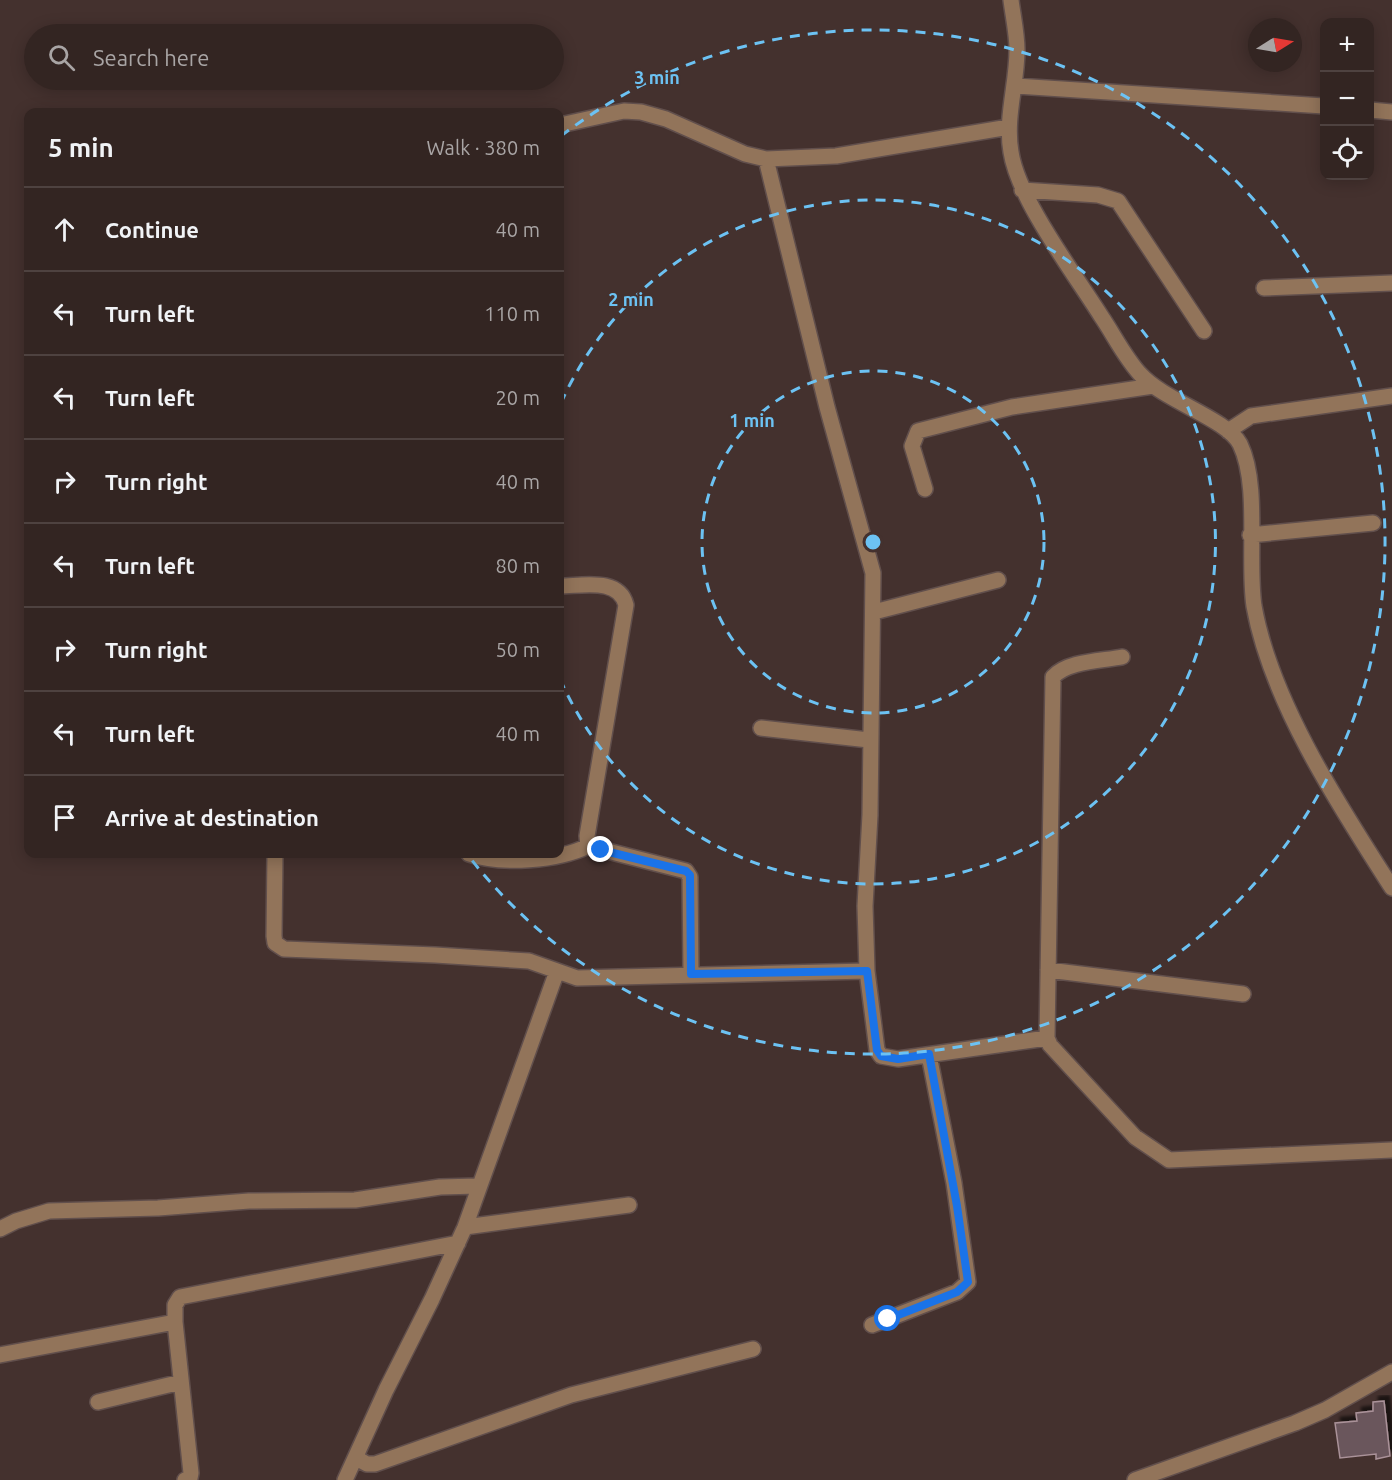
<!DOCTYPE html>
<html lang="en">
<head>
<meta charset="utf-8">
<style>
  body { margin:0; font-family:Ubuntu,sans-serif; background:#3b2d2a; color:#f1f3f6 }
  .controls { position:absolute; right:18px; top:18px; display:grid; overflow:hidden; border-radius:12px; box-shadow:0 3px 15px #0003 }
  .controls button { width:54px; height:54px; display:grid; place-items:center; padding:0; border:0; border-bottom:2px solid #4e4240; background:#332522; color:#f1f3f6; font:30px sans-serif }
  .compass { position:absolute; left:1248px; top:18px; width:54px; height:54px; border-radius:50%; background:#332522; box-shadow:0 3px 15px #0003; rotate:79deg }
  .stop { position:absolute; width:18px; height:18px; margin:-14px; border:4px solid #1a73e8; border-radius:50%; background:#fff }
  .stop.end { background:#1a73e8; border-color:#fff; box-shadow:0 2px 6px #0008 }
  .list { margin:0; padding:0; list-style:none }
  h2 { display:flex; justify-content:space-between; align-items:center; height:78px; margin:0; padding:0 24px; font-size:26px }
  h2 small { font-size:20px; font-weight:400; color:#a9a5a5 }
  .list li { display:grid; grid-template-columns:39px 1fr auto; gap:18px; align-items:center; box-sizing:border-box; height:84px; padding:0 24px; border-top:2px solid #4e4240 }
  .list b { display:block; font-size:22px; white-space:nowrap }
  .list em { font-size:20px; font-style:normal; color:#a9a5a5 }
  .icon { flex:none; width:33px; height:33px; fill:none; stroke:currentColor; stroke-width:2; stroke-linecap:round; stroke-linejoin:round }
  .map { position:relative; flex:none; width:1392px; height:1480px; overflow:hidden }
  .search { position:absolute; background:#332522; box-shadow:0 3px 15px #0003; left:24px; top:24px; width:540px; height:66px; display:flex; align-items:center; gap:15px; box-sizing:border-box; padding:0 21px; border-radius:33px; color:#a9a5a5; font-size:22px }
  .panel { position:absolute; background:#332522; box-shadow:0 3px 15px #0003; left:24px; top:108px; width:540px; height:750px; border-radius:12px }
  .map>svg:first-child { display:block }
  .building { fill:#6b565c; stroke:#aa9299; stroke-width:1.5; filter:url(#shadow) }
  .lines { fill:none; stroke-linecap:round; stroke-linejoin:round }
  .minor-casing { stroke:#614f4c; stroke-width:18 }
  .minor { stroke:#92745a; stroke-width:15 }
  .route { stroke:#1a73e8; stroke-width:8 }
  .ring { fill:none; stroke:#6cc2f3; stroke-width:3; stroke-dasharray:10 8 }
  .centre { fill:#6cc2f3; stroke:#44312e; stroke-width:3 }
  .ring-label { font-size:18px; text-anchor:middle; font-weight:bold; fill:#6cc2f3; stroke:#44312e; stroke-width:4.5; stroke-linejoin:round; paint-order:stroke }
</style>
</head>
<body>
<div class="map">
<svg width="1392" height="1480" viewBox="0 0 1392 1480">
  <defs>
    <filter id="shadow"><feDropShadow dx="5.5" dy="-5.5" stdDeviation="1.5" flood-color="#0009"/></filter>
  </defs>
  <rect width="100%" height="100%" fill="#44312e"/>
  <path class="building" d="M1384,1401L1390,1456L1376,1459V1454L1340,1458L1335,1423L1357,1421L1356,1413L1373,1411V1402Z"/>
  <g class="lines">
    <g class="minor-casing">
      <path id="minor" d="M1011,0C1013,16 1017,34 1017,50C1017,84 1005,118 1011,152C1018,199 1074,273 1101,316C1114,335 1125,358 1141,375C1165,401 1227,419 1240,444C1260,485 1247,559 1254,606C1271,702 1340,807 1392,888
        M1015,86L1324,106
        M1370,110L1392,112
        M560,125L624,111L641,112L666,119L745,154L766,159L836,156L1009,127
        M766,159L827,407L873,573L870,815L865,906L867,971L877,1050L881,1056L898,1059L1047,1038
        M1022,190L1098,195L1118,201L1204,331
        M1264,288L1392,283
        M1228,431L1251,416L1392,396
        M925,489L912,446L918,431L1012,407L1153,386
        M1250,535L1373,523
        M560,586C582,586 619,577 626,605L587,836L588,846
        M874,612L998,580
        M1122,657C1101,661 1067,661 1053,677L1047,1038L1050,1045L1135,1137L1169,1160L1392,1150
        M761,728L869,740
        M275,854L274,936L275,943L284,949L435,955L529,961L577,978L867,971
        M469,854C501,865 558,861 588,846L686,871L690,877L691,974
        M1048,970L1243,994
        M465,1227L629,1205
        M0,1229L16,1221L49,1211L158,1208L249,1201L355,1200L440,1187L478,1186
        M872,1325L957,1292L968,1282L954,1183L929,1055
        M0,1355L175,1322
        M98,1402L181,1382
        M356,1458L367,1464H375L571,1395L753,1349
        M185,1480L190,1478L191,1473L175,1322V1305L180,1297L458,1243
        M345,1480L386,1390L432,1299L465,1227L557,971
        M1135,1480L1295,1423L1325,1410L1392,1372"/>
    </g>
    <use href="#minor" class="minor"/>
  </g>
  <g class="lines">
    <path class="route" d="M601,850L686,871L690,875L691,974L867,971L877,1050L881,1056L898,1059L929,1054L957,1206L968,1282L957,1292L888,1319"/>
  </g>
  <g class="ring">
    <circle cx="873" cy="542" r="171"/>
    <path d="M561 403A342 342 0 1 1 561 681"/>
    <path d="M561 136A512 512 0 1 1 467 854"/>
  </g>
  <circle cx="873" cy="542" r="9" class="centre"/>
  <g class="ring-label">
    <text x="657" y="84">3 min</text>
    <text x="631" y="306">2 min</text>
    <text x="752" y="427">1 min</text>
  </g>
</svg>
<div class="controls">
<button>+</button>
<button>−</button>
<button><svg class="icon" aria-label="locate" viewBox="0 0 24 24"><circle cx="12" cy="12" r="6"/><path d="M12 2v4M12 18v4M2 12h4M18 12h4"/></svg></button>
</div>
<svg class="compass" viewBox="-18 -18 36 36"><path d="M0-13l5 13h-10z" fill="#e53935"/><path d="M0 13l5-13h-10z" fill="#a9a5a5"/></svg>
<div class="stop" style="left:888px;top:1319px"></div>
<div class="stop end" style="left:601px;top:850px"></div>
<div class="search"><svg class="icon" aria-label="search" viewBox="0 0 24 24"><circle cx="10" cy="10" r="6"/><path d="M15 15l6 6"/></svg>Search here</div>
<section class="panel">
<h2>5 min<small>Walk · 380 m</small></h2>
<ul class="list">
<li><svg class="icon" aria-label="ahead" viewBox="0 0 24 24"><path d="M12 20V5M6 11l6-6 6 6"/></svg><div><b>Continue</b></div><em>40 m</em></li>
<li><svg class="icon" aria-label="left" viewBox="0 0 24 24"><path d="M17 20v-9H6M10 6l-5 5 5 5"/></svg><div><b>Turn left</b></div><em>110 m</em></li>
<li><svg class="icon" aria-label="left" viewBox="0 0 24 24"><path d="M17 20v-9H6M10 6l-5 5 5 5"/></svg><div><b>Turn left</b></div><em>20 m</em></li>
<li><svg class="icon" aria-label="right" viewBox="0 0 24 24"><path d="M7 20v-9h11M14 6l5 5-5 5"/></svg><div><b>Turn right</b></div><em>40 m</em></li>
<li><svg class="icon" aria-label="left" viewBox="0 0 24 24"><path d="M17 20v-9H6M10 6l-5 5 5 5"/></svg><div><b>Turn left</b></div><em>80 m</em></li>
<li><svg class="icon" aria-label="right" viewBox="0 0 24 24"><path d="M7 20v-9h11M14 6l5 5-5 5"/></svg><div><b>Turn right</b></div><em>50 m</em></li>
<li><svg class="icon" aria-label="left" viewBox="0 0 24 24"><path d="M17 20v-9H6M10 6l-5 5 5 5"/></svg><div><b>Turn left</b></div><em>40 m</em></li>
<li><svg class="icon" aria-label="arrive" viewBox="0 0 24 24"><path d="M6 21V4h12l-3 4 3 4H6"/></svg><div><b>Arrive at destination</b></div></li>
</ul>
</section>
</div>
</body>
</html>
